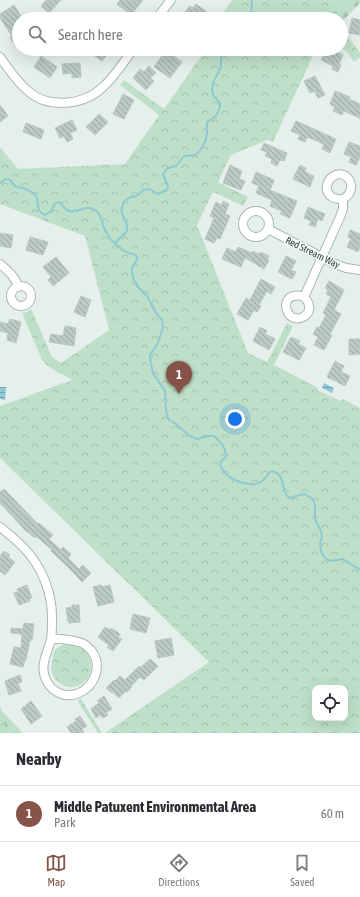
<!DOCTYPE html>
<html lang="en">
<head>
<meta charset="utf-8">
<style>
  body { margin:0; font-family:"Asap Condensed",sans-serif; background:#f7f7f7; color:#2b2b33 }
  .controls { position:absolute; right:12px; bottom:12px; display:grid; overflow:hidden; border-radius:8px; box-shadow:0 4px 16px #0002 }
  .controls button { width:36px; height:36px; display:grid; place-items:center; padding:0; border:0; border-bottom:1px solid #e1e1e2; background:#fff; color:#2b2b33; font:20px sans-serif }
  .you { position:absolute; left:235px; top:419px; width:14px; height:14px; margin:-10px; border:3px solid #fff; border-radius:50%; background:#1a73e8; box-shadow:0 0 0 6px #1a73e833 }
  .badge { display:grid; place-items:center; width:26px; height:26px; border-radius:50%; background:#855347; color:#fff; font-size:13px; font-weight:700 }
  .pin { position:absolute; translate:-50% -33px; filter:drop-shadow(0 1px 2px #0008) }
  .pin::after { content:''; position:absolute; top:21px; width:14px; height:12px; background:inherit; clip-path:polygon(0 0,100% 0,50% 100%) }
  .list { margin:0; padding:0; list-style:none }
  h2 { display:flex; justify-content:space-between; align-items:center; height:52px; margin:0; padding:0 16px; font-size:17px }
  h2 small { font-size:13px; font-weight:400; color:#7c7c81 }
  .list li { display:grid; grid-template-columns:26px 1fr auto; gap:12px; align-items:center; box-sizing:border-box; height:56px; padding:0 16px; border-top:1px solid #e1e1e2 }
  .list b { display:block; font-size:15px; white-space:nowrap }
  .list p { margin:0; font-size:13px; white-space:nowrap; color:#7c7c81 }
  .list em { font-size:13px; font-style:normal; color:#7c7c81 }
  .icon { flex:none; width:22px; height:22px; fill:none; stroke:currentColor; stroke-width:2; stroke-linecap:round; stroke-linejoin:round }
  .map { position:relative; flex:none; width:360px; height:733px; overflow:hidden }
  .search { position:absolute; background:#fff; box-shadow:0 4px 16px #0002; left:12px; right:12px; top:12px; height:44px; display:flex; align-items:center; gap:10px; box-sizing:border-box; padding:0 14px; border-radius:22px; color:#7c7c81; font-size:15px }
  .sheet { height:108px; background:#fff }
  nav { display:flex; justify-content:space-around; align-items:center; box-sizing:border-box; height:56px; border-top:1px solid #e1e1e2; background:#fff; font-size:11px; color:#7c7c81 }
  nav a { display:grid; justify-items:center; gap:2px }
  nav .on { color:#855347 }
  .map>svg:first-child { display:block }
  .forest { fill:url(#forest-firs) }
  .park { fill:url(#park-crowns); fill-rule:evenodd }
  .water { fill:url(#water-rules) }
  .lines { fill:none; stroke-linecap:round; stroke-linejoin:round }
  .stream { stroke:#8ec9d4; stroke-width:2 }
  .building { fill:url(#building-back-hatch); stroke:#b8c9c2 }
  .street-casing { stroke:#a8b8b2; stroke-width:10 }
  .street { stroke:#fff; stroke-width:8 }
  .labels { text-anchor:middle; stroke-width:3; stroke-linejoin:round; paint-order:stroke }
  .street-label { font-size:10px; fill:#24423a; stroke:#f7fbf9 }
</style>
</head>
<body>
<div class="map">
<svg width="360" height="733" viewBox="0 0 360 733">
  <defs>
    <pattern id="forest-firs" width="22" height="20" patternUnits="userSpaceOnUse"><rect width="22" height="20" fill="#bfe0c8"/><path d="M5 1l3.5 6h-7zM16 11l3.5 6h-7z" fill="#a4c1ad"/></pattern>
    <pattern id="park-crowns" width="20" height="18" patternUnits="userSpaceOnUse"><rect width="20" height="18" fill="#bfe0c8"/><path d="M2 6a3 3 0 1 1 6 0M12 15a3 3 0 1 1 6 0" fill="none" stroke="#a4c1ad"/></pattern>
    <pattern id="water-rules" width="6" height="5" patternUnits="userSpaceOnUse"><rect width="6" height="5" fill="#8ec9d4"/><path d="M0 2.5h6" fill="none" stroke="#74a5ad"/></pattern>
    <pattern id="building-back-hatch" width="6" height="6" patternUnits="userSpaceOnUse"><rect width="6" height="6" fill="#bbcac4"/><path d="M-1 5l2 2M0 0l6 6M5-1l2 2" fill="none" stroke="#98a6a0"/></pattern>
  </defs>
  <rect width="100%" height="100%" fill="#e6efeb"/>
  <path class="forest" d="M232,0H360V3L341,23V19H219Z
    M0,707L2,711L23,733H0Z"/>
  <path class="park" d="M240,0H343L335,18V19H227Z
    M341,27L360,53V57L354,62L346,50L341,48Z
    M206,49H316L273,142L267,140L231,155L218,182L248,197L243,206L213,192L197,225L248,353L267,362L287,323L293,326L274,365L318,388L317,390L341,401L343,399L360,408V733H105L209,662L0,458V406L72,380C61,373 50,370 42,360L22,313L27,312L31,309L52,357L61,363L109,330L85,236L0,204V147L18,169L125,164L159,115L120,85L124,80L164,109ZM315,688H345V718H315Z
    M64,644C70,645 77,646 82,649C94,656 94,673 85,681C68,697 45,679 53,658C53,655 54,651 56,649C58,647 62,646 64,644Z
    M81,699L102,733H98L77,700Z
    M0,713L8,733H0Z"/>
  <path class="water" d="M324,383L334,388L332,393L322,388Z
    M0,387H6L5,400L0,399Z"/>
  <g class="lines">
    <path class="stream" d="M251,19L252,0
      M0,183L6,179L10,180L16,187C21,187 24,188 28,190C31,192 34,193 36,196C40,204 35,211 45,215L50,212L55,204L58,202C63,204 64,210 70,211C80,213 86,203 96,211C102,215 102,222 104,228C108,237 112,241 119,247C121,248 122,250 124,251C127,253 132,254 136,255L137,259L132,269V274L136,285L147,296L156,313L162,320L163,328L158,343L150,355L151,364L153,373L165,391L166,411L169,420L176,424L190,436L197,439L208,436H214L222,444L225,450L226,456L224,459L221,461C217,476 247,488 259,483C264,481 267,474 272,471C287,475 279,488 289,498L304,494L313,499L315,505V519L321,531L322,537L320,544L321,551L324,557L328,560L332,561L343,559L360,570
      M115,244C116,243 117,241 119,239C121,236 126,235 127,230C130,220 115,215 125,201C128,197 132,197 136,196C139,195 141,193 143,190L149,189L158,194L167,190L168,186L163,174C166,168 170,167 176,166L184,156L195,155L199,152L206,140L207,133V122L215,117L218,112L220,107V103L213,95L212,90L213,83L221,67V56L224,49"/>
  </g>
  <path class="building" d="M46,0H61L49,13L41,6Z
    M120,0H143L131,15L117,4Z
    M196,4L206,11L200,19H184L188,14L185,12L190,6L193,8Z
    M14,5L23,19H19V25L15,27L19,32V49L10,38L12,36L0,18V14Z
    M352,18L360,20V35L349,33Z
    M85,49H111L102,61Z
    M331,49L343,55L339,64L341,65L338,72L332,69L333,66L321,60L324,54L329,56Z
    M166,50L182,62L170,78L154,67Z
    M41,56L57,67L50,78L34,67Z
    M80,63L81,77L72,78V73L63,74L62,64Z
    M149,66L156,73L150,78L154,81L146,90L133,78L140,69L144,72Z
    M315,76L325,95L318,98L314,91L310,93L304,81Z
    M335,91L350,97L349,99L360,104V118L344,111L342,115L333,111L335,107L330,104Z
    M123,94L134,100L124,119L113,114Z
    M0,105L8,116L0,122Z
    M99,114L108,122L95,135L86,127Z
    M72,120L77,130L70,133L73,139L67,142L64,136L60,138L55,128Z
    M296,121L336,139L330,153L322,149L324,144L307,137L305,142L298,139L300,135L291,131Z
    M26,123L44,130L41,139L23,132Z
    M349,142L360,146V157L356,165L349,162L351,157L344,154Z
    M264,143L287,153L284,161L280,160L277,166L271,163L272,159L265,156L267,152L261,150Z
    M230,165L242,171L239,179L245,181L241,190L223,183Z
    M300,165L306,168L305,172L314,176L310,187L293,179Z
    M256,172L274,180L270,190L297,201L290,218L280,214L282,211L270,206L272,200L256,193L259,186L252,183Z
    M223,201L229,204L225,214L230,216L220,239L217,238L214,243L205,239L214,218L210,216L216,202L222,205Z
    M308,207L325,214L322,221L318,219L315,227L309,225L311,221L304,218Z
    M350,230L360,234V247L358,252L347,247L351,238L348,237Z
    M0,233L13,235L11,248L0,246Z
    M30,237L48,242L43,255L26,250Z
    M238,247L252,253L253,251L259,254L261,252L269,256L267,259L269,260L264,269L245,258L241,267L222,259L227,248L236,252Z
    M286,256L296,261L291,270L296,272L292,279L278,272Z
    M56,257L69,273L53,286L48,280L51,277L43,267Z
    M261,279L275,287L271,294L267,291L259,305L261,306L257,312L254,310L248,320L237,314L246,298L250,300Z
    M329,281L344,290L334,310L341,314L330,334L332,335L324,350L314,345L318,337L313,334L317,327L319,328L326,315L323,313L331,297L326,294L328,290L325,288Z
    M81,296L91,300L85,317L74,312Z
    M10,319L21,322L16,343L7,340L8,333L0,331V322L8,324Z
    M65,326L76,328L74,346L49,342L51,334L63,336Z
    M260,327L267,331L265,334L275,339L269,350L253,341Z
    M291,337L300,341L298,344L306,348L299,360L283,352Z
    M349,339H360V354L349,355Z
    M335,361L344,366L341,372L350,376L345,386L327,377Z
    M4,489L38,524L39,523L53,535L49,539L61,550L63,547L71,554L68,558L79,569L83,565L91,573L82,582L70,569L51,551L52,550L36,536L35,538L25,530L0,503V492Z
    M4,551L10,555L8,557L15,562L5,575L0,571V556Z
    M27,585L32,598L29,599L30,601L19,605L14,593L18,592L17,589Z
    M101,585L102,587L110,585L114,602L98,606L93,587Z
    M72,605H79L80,622L69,623V621H68L66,608L72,607Z
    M133,614L150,618L146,633L130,629Z
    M24,623L34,624L32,640H30L26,660H25L23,667L10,664L14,647L21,648L22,634L11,633V628L23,629Z
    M105,627L110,630L111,628L120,634L118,637L122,639L113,651L107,647L109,645L98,637Z
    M171,638L174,655L158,658L155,641Z
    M150,659L158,666L144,680L140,677L131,686L132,687L127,692L126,691L119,698L113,692L112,693L106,688L114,680L115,681L120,676L125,680L139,666L140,668Z
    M20,675L22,682L18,683L21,691L9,695L5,681Z
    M104,696L112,709L106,713L108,715L103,718L100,715L96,718L91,709L99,703L97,701Z
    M31,701L42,716L31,724L21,709Z
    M80,716L87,726L82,729L84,733H71L67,727L76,721L75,719Z"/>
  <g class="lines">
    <g class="street-casing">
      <path id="street" d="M156,19L171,0
        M0,57C8,68 16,81 27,90C47,109 83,106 103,87C115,76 124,62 133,49
        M243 224a13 13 0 1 1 26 0a13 13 0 1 1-26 0Z
        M268,229L333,263L346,268L360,270
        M0,264C8,271 16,277 18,287
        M11 296a10 10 0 1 1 20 0a10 10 0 1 1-20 0Z
        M304,297C321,314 292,328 287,310C286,309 286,306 286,304C288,295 297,294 304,297L340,217L343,209V199C334,200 325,195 327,185C328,182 329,179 332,177C347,166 360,190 343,199
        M0,527C8,533 16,540 23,547C42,566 53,594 52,621C52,627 52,634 51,639C48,652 40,664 45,677C50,692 65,699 79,693C95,686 103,665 91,650C88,648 87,646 84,644C74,639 62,640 51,638"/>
    </g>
    <use href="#street" class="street"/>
  </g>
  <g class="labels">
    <g class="street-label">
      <text transform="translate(313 252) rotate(26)" y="4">Red Stream Way</text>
    </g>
  </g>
</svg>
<div class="controls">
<button><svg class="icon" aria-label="locate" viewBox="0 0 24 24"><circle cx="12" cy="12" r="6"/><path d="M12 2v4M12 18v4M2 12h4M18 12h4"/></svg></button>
</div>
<div class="you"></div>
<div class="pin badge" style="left:179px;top:394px">1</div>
<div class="search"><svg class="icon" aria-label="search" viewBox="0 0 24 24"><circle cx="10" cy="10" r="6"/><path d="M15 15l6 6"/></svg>Search here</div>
</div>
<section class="sheet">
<h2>Nearby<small></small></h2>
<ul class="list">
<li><span class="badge">1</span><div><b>Middle Patuxent Environmental Area</b><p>Park</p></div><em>60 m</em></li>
</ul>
</section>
<nav>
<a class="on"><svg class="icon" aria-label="map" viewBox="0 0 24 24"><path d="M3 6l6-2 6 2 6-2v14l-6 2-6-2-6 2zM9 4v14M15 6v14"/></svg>Map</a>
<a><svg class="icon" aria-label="directions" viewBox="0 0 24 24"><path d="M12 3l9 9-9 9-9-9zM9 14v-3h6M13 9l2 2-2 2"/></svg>Directions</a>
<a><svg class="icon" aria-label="saved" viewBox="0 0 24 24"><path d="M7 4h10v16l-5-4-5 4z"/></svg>Saved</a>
</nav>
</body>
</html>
